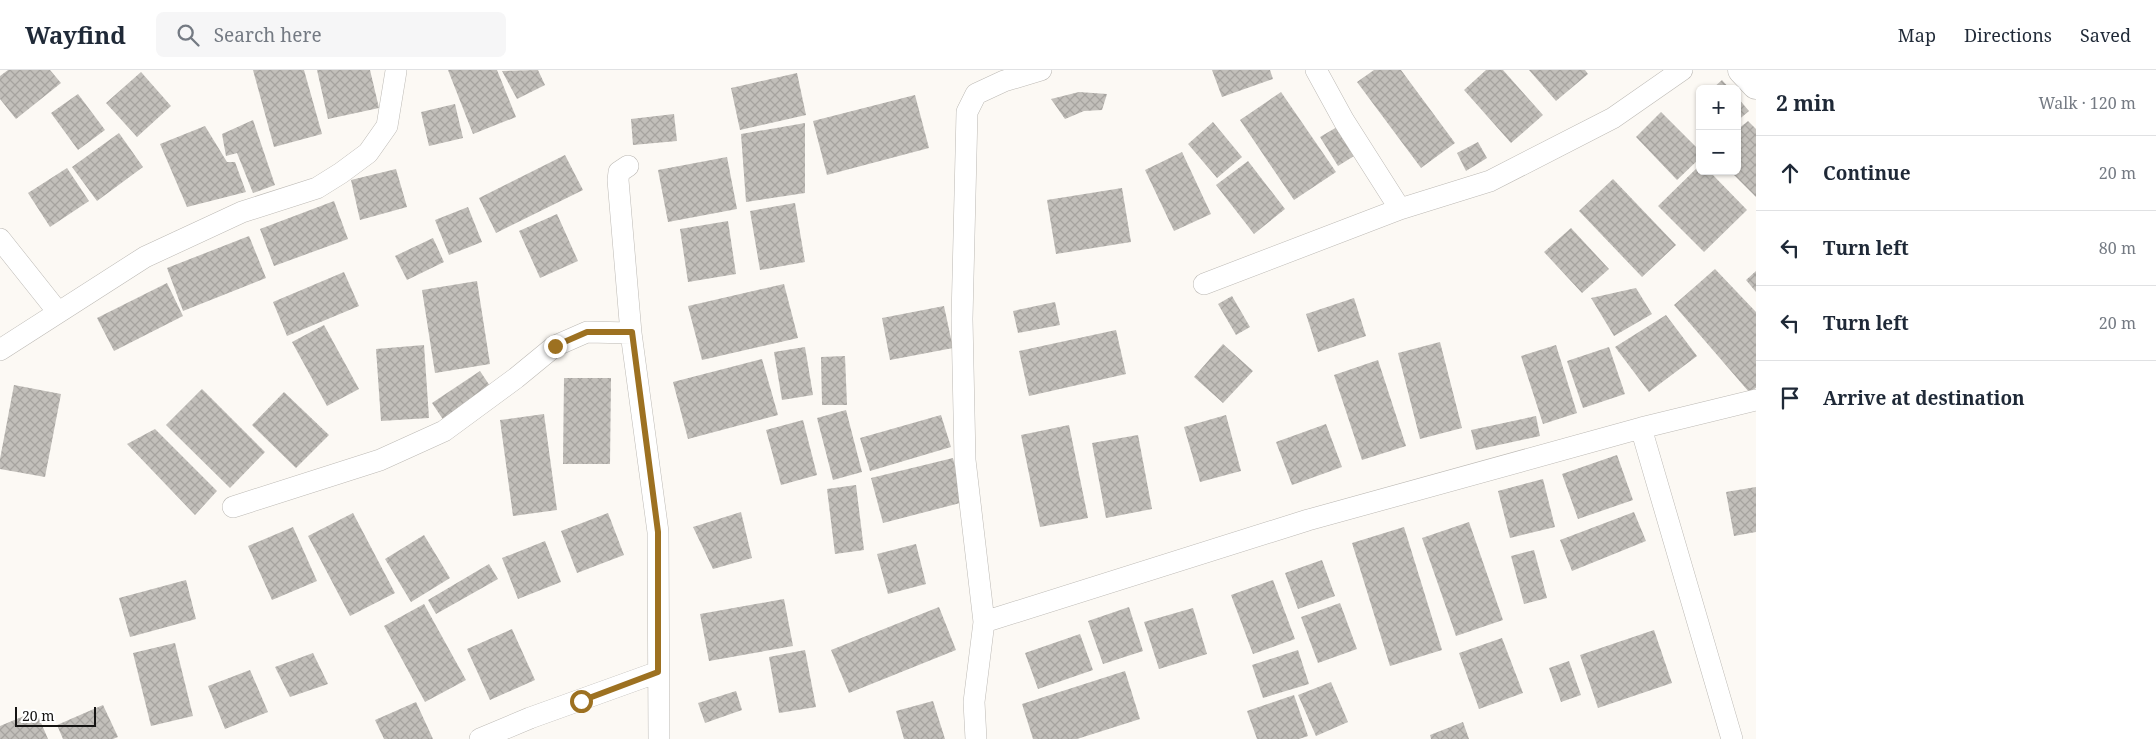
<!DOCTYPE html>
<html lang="en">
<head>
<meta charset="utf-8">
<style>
  body { margin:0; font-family:"Noto Serif",serif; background:#f6f6f7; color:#1f2937 }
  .controls { position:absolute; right:15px; top:15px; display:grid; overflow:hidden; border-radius:8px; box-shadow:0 1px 4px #0004 }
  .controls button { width:45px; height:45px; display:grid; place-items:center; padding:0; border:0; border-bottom:1px solid #e0e1e3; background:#fff; color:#1f2937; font:25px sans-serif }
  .scale { position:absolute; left:15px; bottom:12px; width:81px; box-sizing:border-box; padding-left:5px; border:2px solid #151413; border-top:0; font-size:14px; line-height:18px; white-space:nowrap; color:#151413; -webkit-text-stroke:4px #fff; paint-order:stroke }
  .stop { position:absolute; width:15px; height:15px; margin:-11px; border:4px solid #9d7121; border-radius:50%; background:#fff }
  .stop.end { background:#9d7121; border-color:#fff; box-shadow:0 1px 5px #0008 }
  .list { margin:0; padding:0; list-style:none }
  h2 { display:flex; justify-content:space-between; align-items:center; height:65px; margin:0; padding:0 20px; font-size:21px }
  h2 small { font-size:16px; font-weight:400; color:#747a83 }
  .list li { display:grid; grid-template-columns:32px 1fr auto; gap:15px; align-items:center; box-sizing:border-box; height:75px; padding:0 20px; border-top:1px solid #e0e1e3 }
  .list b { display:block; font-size:19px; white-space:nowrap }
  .list em { font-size:16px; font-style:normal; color:#747a83 }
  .icon { flex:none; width:28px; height:28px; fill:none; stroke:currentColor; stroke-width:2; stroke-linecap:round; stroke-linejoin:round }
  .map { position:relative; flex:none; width:1756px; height:669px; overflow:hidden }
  header { display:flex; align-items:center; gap:30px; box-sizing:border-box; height:70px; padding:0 25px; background:#fff; border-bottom:1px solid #e0e1e3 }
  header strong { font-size:24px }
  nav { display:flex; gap:28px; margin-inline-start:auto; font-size:18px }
  .search { width:350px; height:45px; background:#f6f6f7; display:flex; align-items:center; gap:12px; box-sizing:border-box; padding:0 18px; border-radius:8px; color:#747a83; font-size:19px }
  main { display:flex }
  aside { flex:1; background:#fff }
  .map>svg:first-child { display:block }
  .building { fill:url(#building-cross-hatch) }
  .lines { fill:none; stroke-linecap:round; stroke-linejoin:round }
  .street-casing { stroke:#bcb9b4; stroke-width:22 }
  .secondary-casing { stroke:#bcb9b4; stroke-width:29 }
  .street { stroke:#fff; stroke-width:21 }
  .secondary { stroke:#fff; stroke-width:28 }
  .route { stroke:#9d7121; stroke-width:6 }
</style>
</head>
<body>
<header>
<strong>Wayfind</strong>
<div class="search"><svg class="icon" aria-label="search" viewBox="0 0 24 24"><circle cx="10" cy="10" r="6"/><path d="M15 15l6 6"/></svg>Search here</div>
<nav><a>Map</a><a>Directions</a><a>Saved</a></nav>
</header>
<main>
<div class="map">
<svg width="1756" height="669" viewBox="0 0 1756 669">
  <defs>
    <pattern id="building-cross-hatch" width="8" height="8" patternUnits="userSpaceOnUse" patternTransform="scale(1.25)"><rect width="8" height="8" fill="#c2bfba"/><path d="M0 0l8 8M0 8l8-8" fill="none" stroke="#a6a39f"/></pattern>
  </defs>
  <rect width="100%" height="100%" fill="#fcf9f4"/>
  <path class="building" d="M8,0H50L61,13L16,49L0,29V6Z
    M253,0H304L322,64L274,77Z
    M317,0H370L379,38L328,49Z
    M448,0H497L516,47L473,64Z
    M538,0L545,15L517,29L502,1Z
    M1212,0H1270L1273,9L1222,27Z
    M1374,0H1401L1455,73L1421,98L1357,12Z
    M1486,0H1503L1543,45L1511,73L1464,20Z
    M1529,0H1585L1588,4L1556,31Z
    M141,2L171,36L137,67L106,33Z
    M797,3L806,45L740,60L731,18Z
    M1722,10L1730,19H1712Z
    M1079,22L1107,24L1102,40L1084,41L1065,49L1051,29Z
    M1281,22L1336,102L1294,130L1240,50Z
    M78,24L105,60L78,80L51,43Z
    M915,25L929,78L827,105L813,51Z
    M1737,27L1749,41L1737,51Z
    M455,34L463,68L429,76L421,42Z
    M1661,42L1700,81V88L1677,110L1636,67Z
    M674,44L677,71L633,75L631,49Z
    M253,50L275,115L253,123L237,83L226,86L222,64Z
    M1748,51L1756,59V127L1730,101H1737V60Z
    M1213,52L1242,87L1217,108L1188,74Z
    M805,53V123L746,132L741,64Z
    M205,56L227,92H235L246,122L187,137L160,74Z
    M1337,57L1354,86L1338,96L1320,67Z
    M119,63L143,97L97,131L72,97Z
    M1478,72L1487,88L1466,101L1457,83Z
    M1182,82L1211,144L1174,161L1145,100Z
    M565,85L583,120L496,163L479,128Z
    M727,87L737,139L668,152L658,100Z
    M1248,91L1285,139L1254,164L1216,115Z
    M1700,95V101H1709L1747,140L1704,182L1658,136Z
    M67,98L89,131L50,157L28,123Z
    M396,99L407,137L360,150L351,110Z
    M1613,109L1676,175L1642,207L1579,141Z
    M1122,118L1131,172L1056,184L1047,130Z
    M334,131L348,169L274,196L260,159Z
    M795,133L805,192L760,200L750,141Z
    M468,137L482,172L449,185L435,150Z
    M557,144L578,191L540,208L519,161Z
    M728,151L736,204L688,212L680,159Z
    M1571,158L1609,199L1582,223L1544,182Z
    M249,166L266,208L183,241L167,198Z
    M433,168L444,192L407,210L395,186Z
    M1715,199L1756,242V318L1749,322L1674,235Z
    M1756,201V222L1746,210Z
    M344,202L359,236L287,266L273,232Z
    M477,211L490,294L435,303L422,220Z
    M167,213L183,246L114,281L97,248Z
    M784,214L798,268L702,290L688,236Z
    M1636,218L1652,244L1614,266L1591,228Z
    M1232,226L1250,257L1236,265L1218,234Z
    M1354,228L1366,266L1318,282L1306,244Z
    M1055,232L1060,255L1018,263L1013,241Z
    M944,236L953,278L890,290L882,248Z
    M1666,245L1697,286L1649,322L1615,277Z
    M324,255L359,319L327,336L292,272Z
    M1116,260L1126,304L1029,326L1019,281Z
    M1440,272L1462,358L1420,369L1398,283Z
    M1223,274L1253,301L1223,333L1194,307Z
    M424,275L429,348L381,351L376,279Z
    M1556,275L1577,343L1543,354L1521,286Z
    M805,277L813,325L782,330L774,282Z
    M1609,277L1625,324L1583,338L1567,291Z
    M845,286L847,335H822L821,287Z
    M762,289L778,345L688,369L673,312Z
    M1378,290L1406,376L1362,390L1334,305Z
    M480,301L492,319L444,351L432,333Z
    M564,308H611L610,394H563Z
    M14,315L61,324L45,407L0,399V389Z
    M202,319L265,382L230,418L166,355Z
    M284,322L329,365L296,398L252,355Z
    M846,340L862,402L833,410L817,348Z
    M544,344L557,440L513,446L500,350Z
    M941,345L951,377L870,401L860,368Z
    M1226,345L1241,401L1200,412L1184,357Z
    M1536,346L1540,366L1476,380L1471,360Z
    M803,350L817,405L781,415L766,360Z
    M1326,354L1342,397L1292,415L1276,372Z
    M1069,355L1088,448L1040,457L1021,365Z
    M155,359L217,421L195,445L127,374Z
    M1138,365L1152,439L1106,448L1092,373Z
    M1617,385L1633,430L1578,449L1562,404Z
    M953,388L964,432L883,453L871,408Z
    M1543,409L1555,457L1510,468L1498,421Z
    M856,415L864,480L835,484L827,419Z
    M1756,417V462L1734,466L1726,422Z
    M741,442L752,488L713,499L693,457Z
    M1634,442L1646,471L1572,501L1560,470Z
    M353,443L395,523L350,546L308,466Z
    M608,443L624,485L577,503L561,461Z
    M1469,452L1503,550L1456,566L1422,468Z
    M293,457L317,511L272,530L248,476Z
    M1404,457L1442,580L1390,596L1352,473Z
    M424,465L450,508L411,532L385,489Z
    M545,471L561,512L518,529L502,488Z
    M916,474L926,514L888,524L877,484Z
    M1534,480L1547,528L1524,534L1511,486Z
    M1322,490L1335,526L1298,539L1285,503Z
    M489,494L498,509L436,544L428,530Z
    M186,510L196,549L130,567L119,528Z
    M1273,510L1295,569L1253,584L1231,525Z
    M784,529L793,576L709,591L700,544Z
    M1340,533L1357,579L1318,593L1301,547Z
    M424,534L466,610L425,632L384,556Z
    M939,537L956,580L849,623L831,580Z
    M1129,537L1143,581L1103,594L1088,551Z
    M1193,538L1207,584L1159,599L1144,552Z
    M512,559L535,610L490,630L467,579Z
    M1654,560L1672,613L1598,638L1580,585Z
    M1080,564L1093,600L1038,619L1025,583Z
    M1502,568L1523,623L1479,639L1459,583Z
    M175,573L193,646L151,656L133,583Z
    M805,580L816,637L779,643L769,587Z
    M1298,580L1309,614L1263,628L1252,595Z
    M313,583L328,614L290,627L275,597Z
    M1569,591L1581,625L1561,632L1549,598Z
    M250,600L268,642L225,659L208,616Z
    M1125,601L1140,649L1077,669H1033L1022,634Z
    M1331,612L1348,652L1316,666L1298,625Z
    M736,621L742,640L705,653L698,633Z
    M1294,625L1308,666L1299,669H1257L1247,641Z
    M933,631L945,669H904L896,641Z
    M416,632L433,669H384L375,650Z
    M103,635L118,667L113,669H63L57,655Z
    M36,641L48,669H0V656Z
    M1463,652L1469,669H1431L1430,665Z"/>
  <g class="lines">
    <g class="street-casing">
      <path id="street" d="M1316,0L1344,51L1400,139
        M628,96L619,102L618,110L631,263L658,462L659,669
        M0,169L58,242
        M1204,214L1400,139L1490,111L1613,48L1682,0
        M0,280L145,187L242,142L317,118L341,103L368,83L387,56L396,1
        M1641,358L1732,669
        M233,437L380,390L444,361L516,308L555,276L587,262L631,263
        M984,552L1308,450L1641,358L1756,330
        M480,669L530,648L658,602
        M976,669L974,632L984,552L965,390L962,249L967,42L976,24L1004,11L1041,0"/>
    </g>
    <g class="secondary-casing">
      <path id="secondary" d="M1742,0L1756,15"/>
    </g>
    <use href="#street" class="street"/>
    <use href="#secondary" class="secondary"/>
  </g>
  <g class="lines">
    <path class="route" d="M555,276L587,262H632L658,462V602L581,631"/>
  </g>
</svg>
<div class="controls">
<button>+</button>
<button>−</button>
</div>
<div class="scale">20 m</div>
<div class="stop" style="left:581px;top:631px"></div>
<div class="stop end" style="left:555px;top:276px"></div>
</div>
<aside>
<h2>2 min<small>Walk · 120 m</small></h2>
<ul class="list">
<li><svg class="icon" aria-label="ahead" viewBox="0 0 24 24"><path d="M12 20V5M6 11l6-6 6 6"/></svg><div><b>Continue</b></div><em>20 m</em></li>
<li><svg class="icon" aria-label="left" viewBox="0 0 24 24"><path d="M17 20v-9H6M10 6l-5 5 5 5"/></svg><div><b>Turn left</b></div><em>80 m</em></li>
<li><svg class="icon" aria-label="left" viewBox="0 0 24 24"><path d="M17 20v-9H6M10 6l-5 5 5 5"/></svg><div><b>Turn left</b></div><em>20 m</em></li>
<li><svg class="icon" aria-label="arrive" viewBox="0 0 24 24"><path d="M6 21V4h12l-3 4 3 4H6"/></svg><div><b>Arrive at destination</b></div></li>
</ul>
</aside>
</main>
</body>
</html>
